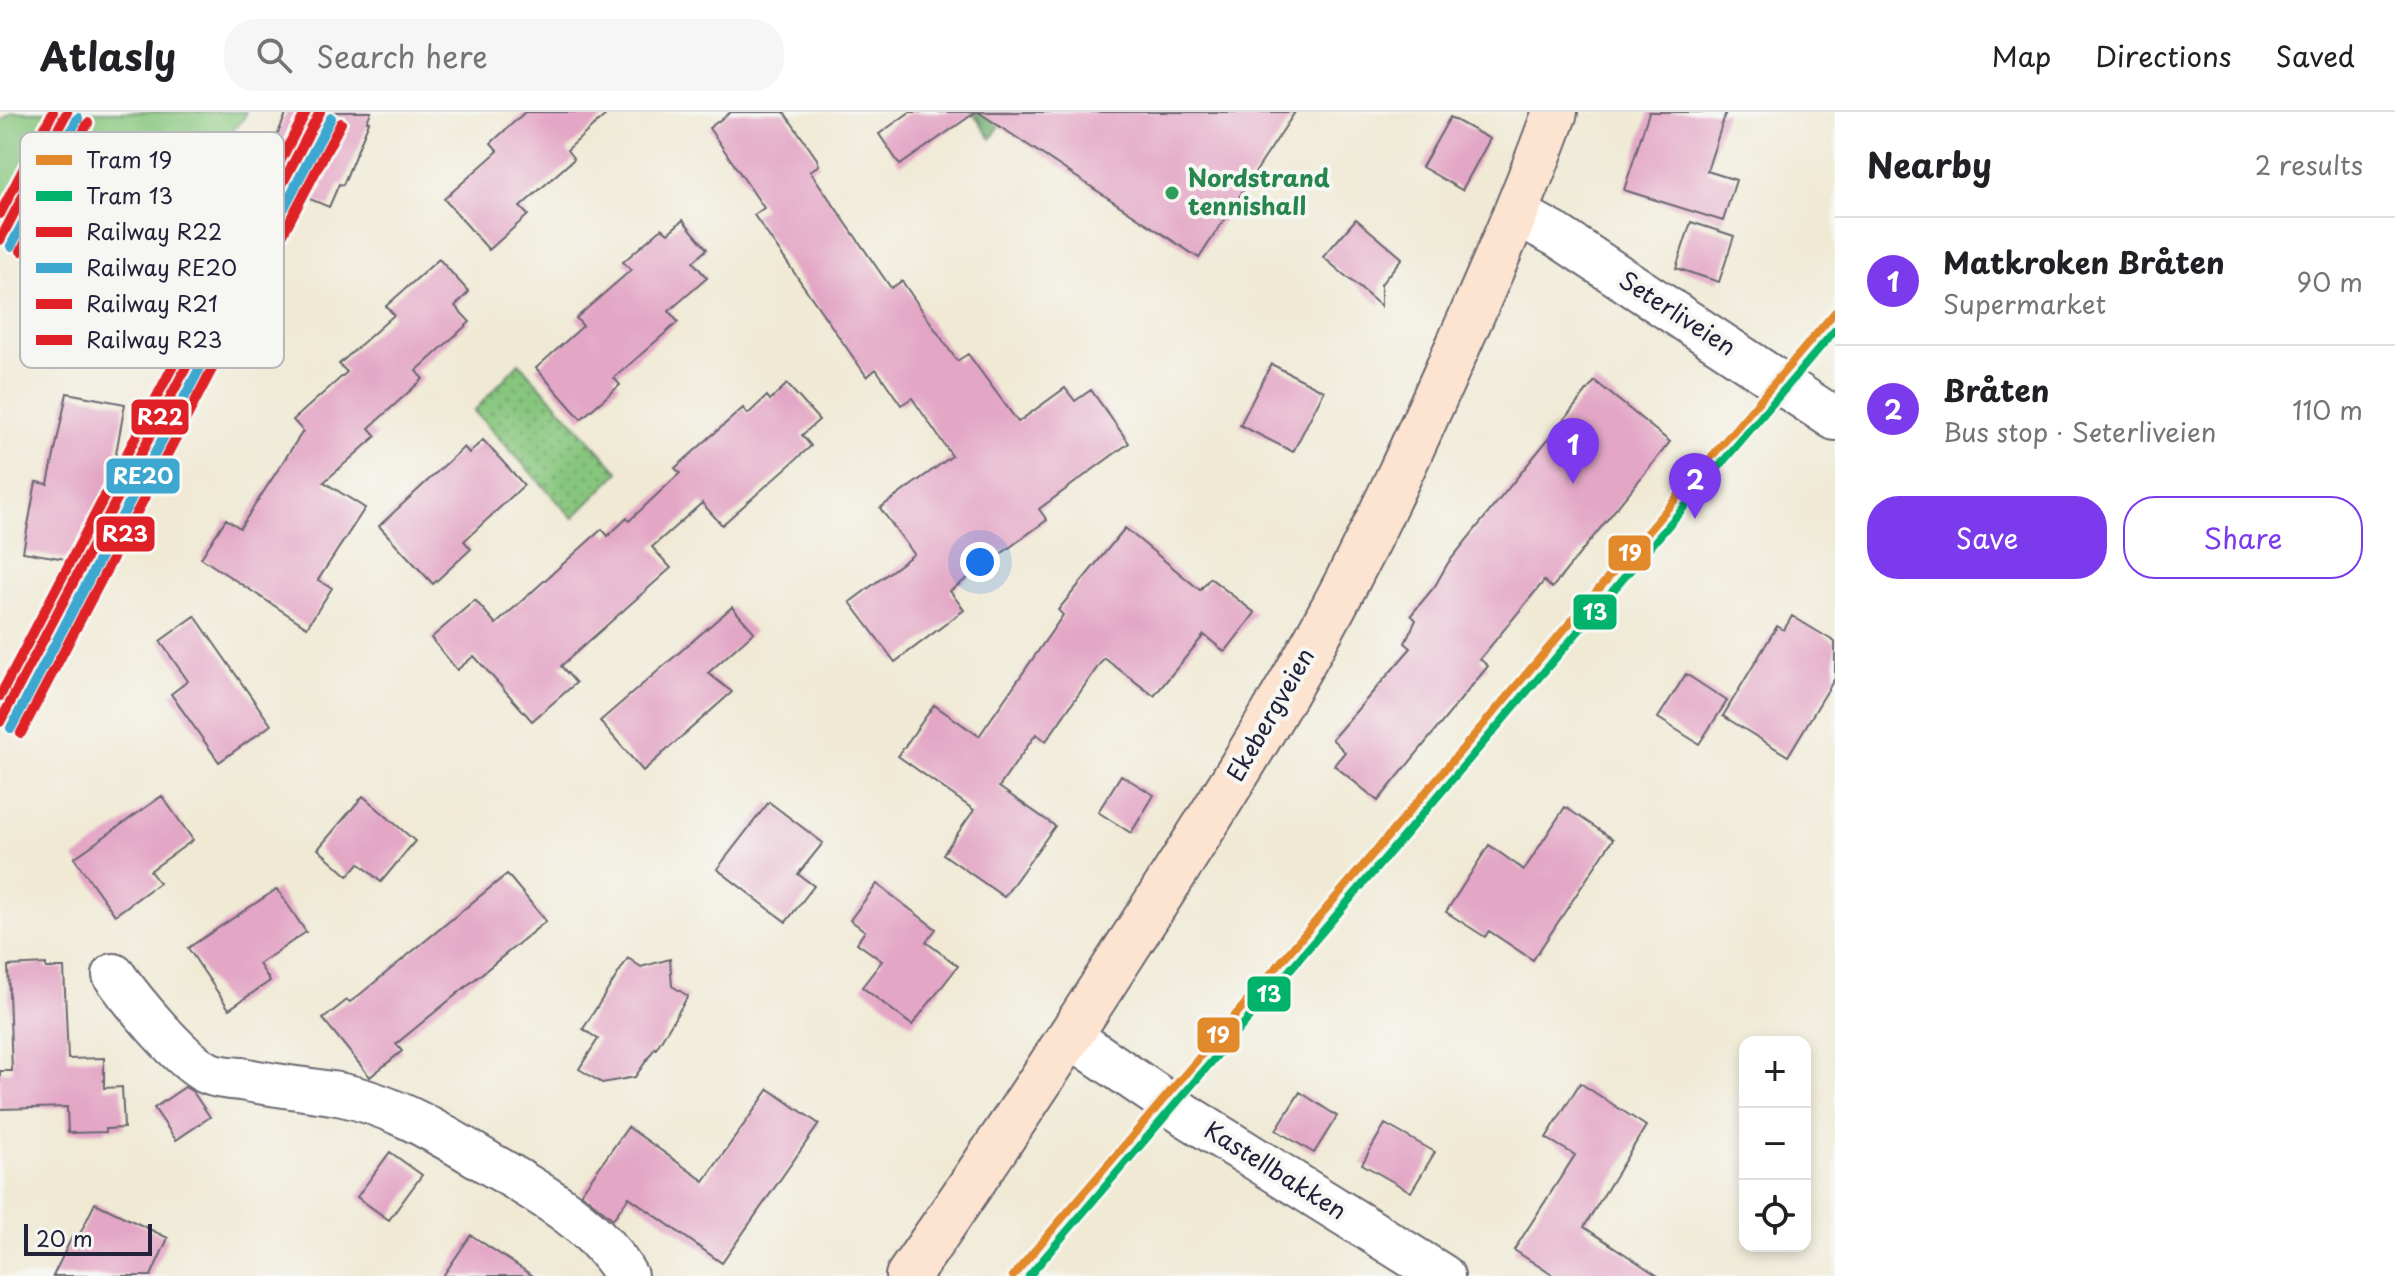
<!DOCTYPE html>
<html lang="en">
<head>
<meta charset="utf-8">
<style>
  body { margin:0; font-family:"Playpen Sans",sans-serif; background:#f6f6f6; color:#202124 }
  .controls { position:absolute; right:24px; bottom:24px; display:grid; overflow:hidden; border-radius:16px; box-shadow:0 4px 12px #0003 }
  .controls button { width:72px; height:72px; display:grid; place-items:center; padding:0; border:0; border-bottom:2px solid #e0e0e0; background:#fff; color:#202124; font:40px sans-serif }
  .scale { position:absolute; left:24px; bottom:20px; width:128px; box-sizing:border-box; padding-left:8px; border:4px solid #22223b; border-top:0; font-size:22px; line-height:28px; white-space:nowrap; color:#22223b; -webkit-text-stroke:6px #f6f6f2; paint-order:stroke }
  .you { position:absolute; left:980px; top:450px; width:28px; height:28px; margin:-20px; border:6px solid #fff; border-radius:50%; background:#1a73e8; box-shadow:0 0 0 12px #1a73e833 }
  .badge { display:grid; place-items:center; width:52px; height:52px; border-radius:50%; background:#7c3aed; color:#fff; font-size:26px; font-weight:700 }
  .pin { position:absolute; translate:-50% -66px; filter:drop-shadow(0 2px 4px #0008) }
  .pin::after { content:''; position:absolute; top:42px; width:28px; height:24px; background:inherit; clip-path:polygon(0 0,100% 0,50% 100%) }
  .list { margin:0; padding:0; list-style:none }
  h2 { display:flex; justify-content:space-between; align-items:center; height:104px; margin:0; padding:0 32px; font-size:34px }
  h2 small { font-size:26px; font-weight:400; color:#757577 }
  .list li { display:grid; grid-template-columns:52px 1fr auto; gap:24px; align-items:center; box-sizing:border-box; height:128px; padding:0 32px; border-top:2px solid #e0e0e0 }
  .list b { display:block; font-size:30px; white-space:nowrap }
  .list p { margin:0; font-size:26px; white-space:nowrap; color:#757577 }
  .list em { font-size:26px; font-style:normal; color:#757577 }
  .actions { display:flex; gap:16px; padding:24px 32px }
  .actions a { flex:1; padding:18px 0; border:2px solid #7c3aed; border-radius:32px; text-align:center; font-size:28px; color:#7c3aed }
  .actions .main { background:#7c3aed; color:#fff }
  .icon { flex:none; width:44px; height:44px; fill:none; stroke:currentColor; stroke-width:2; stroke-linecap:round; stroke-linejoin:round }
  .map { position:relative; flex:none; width:1835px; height:1164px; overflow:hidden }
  header { display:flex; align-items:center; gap:48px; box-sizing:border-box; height:112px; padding:0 40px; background:#fff; border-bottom:2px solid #e0e0e0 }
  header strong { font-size:38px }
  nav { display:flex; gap:44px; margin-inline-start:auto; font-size:28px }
  .search { width:560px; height:72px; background:#f6f6f6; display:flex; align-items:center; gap:20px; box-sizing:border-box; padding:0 28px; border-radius:32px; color:#757577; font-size:30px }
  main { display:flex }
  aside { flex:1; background:#fff }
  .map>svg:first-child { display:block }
  .green { fill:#87c67e; stroke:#54745c; stroke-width:2 }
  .forest { fill:url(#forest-firs); stroke:#486654; stroke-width:2 }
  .park { fill:url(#park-dots); stroke:#54745c; stroke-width:2 }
  .building { fill:#e3a6c5 }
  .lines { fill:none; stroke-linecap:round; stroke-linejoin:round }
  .street-casing { stroke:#6a6871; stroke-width:46 }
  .secondary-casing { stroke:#6a6871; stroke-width:48 }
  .street { stroke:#fff; stroke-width:42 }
  .secondary { stroke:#fde4d1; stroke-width:44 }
  .rail-1-casing { stroke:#f6f6f2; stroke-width:16 }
  .rail-2-casing { stroke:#f6f6f2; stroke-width:16 }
  .rail-3-casing { stroke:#f6f6f2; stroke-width:16 }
  .rail-4-casing { stroke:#f6f6f2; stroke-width:16 }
  .rail-1 { stroke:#df2027; stroke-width:10 }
  .rail-2 { stroke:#3da7d0; stroke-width:10 }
  .rail-3 { stroke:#df2027; stroke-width:10 }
  .rail-4 { stroke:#df2027; stroke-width:10 }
  .tram-1-casing { stroke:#f6f6f2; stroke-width:14 }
  .tram-2-casing { stroke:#f6f6f2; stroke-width:14 }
  .tram-1 { stroke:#e2892c; stroke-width:8 }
  .tram-2 { stroke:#00b26b; stroke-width:8 }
  .leisure-dot { fill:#2e9e5b; stroke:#f6f6f2; stroke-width:3 }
  .labels { text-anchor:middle; stroke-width:8; stroke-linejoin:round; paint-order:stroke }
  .leisure-label { font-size:24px; font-weight:bold; fill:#27864d; stroke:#f6f6f2; text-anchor:start }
  .street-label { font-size:24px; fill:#22223b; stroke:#f6f6f2 }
  .key { fill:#f6f6f2; stroke:#b6b6bb; stroke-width:2 }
  .key-label { font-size:22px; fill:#22223b }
  .line-badge { stroke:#f6f6f2; stroke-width:3 }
  .badge-label { font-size:22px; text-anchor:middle; font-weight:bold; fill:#fff }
</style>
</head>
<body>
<header>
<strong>Atlasly</strong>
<div class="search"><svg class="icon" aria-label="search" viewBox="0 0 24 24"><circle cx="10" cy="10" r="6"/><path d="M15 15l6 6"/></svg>Search here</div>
<nav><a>Map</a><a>Directions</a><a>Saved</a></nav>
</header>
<main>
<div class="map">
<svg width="1835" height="1164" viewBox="0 0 1835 1164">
  <defs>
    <pattern id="forest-firs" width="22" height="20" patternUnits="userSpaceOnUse" patternTransform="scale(2)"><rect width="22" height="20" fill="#6dab6d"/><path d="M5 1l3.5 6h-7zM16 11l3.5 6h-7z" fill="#598b5b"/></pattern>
    <pattern id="park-dots" width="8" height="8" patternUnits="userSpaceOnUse" patternTransform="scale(2)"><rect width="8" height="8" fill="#87c67e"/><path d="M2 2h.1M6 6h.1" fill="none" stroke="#6ea068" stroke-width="1.8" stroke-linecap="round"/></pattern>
  </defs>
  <rect width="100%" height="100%" fill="#f6f6f2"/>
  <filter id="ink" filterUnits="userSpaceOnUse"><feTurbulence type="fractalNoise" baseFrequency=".0125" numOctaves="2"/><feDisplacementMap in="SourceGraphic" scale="16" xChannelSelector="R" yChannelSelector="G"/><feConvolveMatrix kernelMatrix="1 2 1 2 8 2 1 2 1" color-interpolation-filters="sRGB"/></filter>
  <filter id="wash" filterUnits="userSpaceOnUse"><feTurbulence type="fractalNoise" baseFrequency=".006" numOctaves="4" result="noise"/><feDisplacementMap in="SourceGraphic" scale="32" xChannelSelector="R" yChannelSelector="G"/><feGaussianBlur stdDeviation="1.8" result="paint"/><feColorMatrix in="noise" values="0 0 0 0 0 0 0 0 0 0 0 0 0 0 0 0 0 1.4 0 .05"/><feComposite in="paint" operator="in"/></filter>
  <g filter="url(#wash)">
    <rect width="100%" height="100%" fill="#f0ead5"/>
    <path class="green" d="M12,0H246L243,8L149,101L55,176L45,168L0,113V10Z"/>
    <path class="forest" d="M972,0H1009L991,27Z"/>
    <path class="park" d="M519,251L619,360L573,406L474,299Z"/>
    <g id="blocks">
      <path class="building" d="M287,0H371L367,9L369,10L343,73L339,72L329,95L264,68L281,30L275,28Z
        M525,0H609L567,38L574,47L520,95L528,103L489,138L444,87L498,39L491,31Z
        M731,0H784L817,47L819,53L810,59L891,176L902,169L957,249L968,242L1018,310L1065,276L1075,289L1091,278L1129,331L1039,397L1047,408L950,479L964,498L895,550L850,490L914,442L880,396L952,344L912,286L901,293L876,257L867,265L754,103L764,96L709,16Z
        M910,0H976L900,53L879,22Z
        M978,0H1295L1199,146Z
        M1649,0H1726L1707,59L1736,68L1723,109L1624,78Z
        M1450,5L1490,27L1462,78L1422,55Z
        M1356,107L1402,146L1381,172V194L1323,145Z
        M683,108L707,137L693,150L707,166L669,199L678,210L614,266L620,273L581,307L536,256L583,214L576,206L631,158L623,150L662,116L668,121Z
        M1691,110L1734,124L1719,170L1676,156Z
        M439,147L469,180L455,194L470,210L416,259L423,267L369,316L376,324L324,370L365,396L318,468L332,476L307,515L201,446L226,407L240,416L303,319L293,308L347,260L339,252L394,203L386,194Z
        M1271,252L1324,279L1293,340L1240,313Z
        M1595,269L1670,330L1552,476L1544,469L1480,547L1488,554L1378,689L1334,653L1345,640L1332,627L1411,536L1405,531L1416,508L1411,503L1435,474L1448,451Z
        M787,272L819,308L802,323L811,334L722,413L702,391L652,435L671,456L561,554L576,571L532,609L474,544L457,558L431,526L475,488L496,512L602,417L608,424L627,406L629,409L680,361L675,356L743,296L748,302L767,284L770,288Z
        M67,281L125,292L96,452L23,440L36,370L48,372Z
        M483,328L524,373L464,429L471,437L433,472L379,414L464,335L469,341Z
        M1125,416L1200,478L1210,466L1255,501L1225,540L1204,523L1154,584L1104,546L1046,629L1036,622L999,675L1055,714L1004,785L943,742L974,698L898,644L934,593L979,624L1063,503L1058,498Z
        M732,495L754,520L708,561L732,580L643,659L600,609Z
        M195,504L271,613L219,650L171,582L188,569L160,529Z
        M1792,504L1835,530V566L1788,644L1723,604L1777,514L1784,518Z
        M1686,562L1727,589L1699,632L1658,606Z
        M1121,663L1154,683L1131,721L1098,700Z
        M162,684L193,728L150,759L159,771L115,803L74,746Z
        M363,684L415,729L381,770L359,751L348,764L318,737Z
        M769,690L823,731L798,762L814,774L786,810L717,757Z
        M1565,695L1613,727L1533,848L1489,819L1485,825L1446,800L1489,733L1524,758Z
        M507,762L546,809L396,932L402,939L370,965L323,907L347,888L350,890L358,884Z
        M877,772L936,817L926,830L958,854L912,913L862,875L882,849L857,831L865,819L850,808Z
        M277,777L306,820L259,852L270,869L229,897L188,836Z
        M628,846L641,855L670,847L672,874L688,884L656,937L655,936L635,965L602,971L579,957L598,927L583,917Z
        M46,852V856H64L68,947L104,946V976L122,975L124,1016L106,1017V1020L68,1021L67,995L0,997V959H12L8,854Z
        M1580,971L1646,1014L1584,1115L1658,1164H1554L1514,1138L1575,1043L1546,1026Z
        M185,975L193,980L210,1005L176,1028L154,996Z
        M769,977L819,1012L722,1151L629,1085L613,1107L581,1081L628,1015L704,1069Z
        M1300,980L1337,1004L1314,1041L1276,1018Z
        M1385,1012L1435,1040L1411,1080L1362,1052Z
        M390,1040L422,1063L389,1108L357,1085Z
        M95,1091L168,1126L151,1164H53L72,1125L77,1128Z
        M471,1123L533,1164H443Z"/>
    </g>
  </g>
  <g filter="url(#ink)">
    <use href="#blocks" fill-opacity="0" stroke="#6a6871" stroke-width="2"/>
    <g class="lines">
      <g class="street-casing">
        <path id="street" d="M1516,101L1558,124L1835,307
          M114,863C132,888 179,946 206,960C215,965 231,966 241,967C273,973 306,977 338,982C392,992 440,1022 487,1050C538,1080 596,1111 626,1164
          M1070,924L1187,1004L1443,1164"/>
      </g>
      <g class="secondary-casing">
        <path id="secondary" d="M908,1164C980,1061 1049,957 1117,851C1192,735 1267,618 1333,496C1384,401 1427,303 1471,205C1501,137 1530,70 1555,0"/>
      </g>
      <use href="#street" class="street"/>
      <use href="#secondary" class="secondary"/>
      <g class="rail-1-casing">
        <path id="rail-1" d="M0,128L67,0
          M0,610L320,0"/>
      </g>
      <g class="rail-2-casing">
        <path id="rail-2" d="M11,134L78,6
          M11,616L331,6"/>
      </g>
      <g class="rail-3-casing">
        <path id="rail-3" d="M0,102L53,0
          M0,584L306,0"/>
      </g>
      <g class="rail-4-casing">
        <path id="rail-4" d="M21,139L88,11
          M21,621L341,11"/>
      </g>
      <use href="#rail-1" class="rail-1"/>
      <use href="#rail-2" class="rail-2"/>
      <use href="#rail-3" class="rail-3"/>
      <use href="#rail-4" class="rail-4"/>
      <g class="tram-1-casing">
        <path id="tram-1" d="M1013,1164L1835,200"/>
      </g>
      <g class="tram-2-casing">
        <path id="tram-2" d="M1029,1164L1835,218"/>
      </g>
      <use href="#tram-1" class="tram-1"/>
      <use href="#tram-2" class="tram-2"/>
    </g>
  </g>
  <circle class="leisure-dot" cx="1172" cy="81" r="8"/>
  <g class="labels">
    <g class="leisure-label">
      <text x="1188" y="75">Nordstrand<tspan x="1188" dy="28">tennishall</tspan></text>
    </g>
    <g class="street-label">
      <text transform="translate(1677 202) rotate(33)" y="8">Seterliveien</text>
      <text transform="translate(1271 603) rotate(-60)" y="8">Ekebergveien</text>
      <text transform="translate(1275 1059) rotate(32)" y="8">Kastellbakken</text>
    </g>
  </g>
  <rect x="20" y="20" width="264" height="236" rx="12" class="key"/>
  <rect x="36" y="43" width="36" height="10" fill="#e2892c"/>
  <rect x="36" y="79" width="36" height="10" fill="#00b26b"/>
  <rect x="36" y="115" width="36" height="10" fill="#df2027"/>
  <rect x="36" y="151" width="36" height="10" fill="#3da7d0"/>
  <rect x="36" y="187" width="36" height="10" fill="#df2027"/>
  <rect x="36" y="223" width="36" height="10" fill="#df2027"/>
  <g class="key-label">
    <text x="86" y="56">Tram 19</text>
    <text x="86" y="92">Tram 13</text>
    <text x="86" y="128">Railway R22</text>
    <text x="86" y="164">Railway RE20</text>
    <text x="86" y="200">Railway R21</text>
    <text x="86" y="236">Railway R23</text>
  </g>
  <g class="line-badge">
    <rect x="130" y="286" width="60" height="38" rx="8" fill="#df2027"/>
    <rect x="105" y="345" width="76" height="38" rx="8" fill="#3da7d0"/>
    <rect x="95" y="403" width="61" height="38" rx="8" fill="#df2027"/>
    <rect x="1607" y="422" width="45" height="38" rx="8" fill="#e2892c"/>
    <rect x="1572" y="481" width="46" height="38" rx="8" fill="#00b26b"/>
    <rect x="1246" y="863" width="46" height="38" rx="8" fill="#00b26b"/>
    <rect x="1196" y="904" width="45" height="38" rx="8" fill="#e2892c"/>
  </g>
  <g class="badge-label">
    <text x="160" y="313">R22</text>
    <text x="143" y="372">RE20</text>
    <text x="125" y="430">R23</text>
    <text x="1630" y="449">19</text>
    <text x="1595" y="508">13</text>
    <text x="1269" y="890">13</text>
    <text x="1218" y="931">19</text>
  </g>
</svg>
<div class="controls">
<button>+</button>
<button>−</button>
<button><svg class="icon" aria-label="locate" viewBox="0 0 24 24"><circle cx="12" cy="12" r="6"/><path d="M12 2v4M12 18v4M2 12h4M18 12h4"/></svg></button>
</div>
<div class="scale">20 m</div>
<div class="you"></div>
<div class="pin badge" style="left:1573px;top:372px">1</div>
<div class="pin badge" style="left:1695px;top:407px">2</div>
</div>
<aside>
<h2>Nearby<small>2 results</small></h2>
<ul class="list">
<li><span class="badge">1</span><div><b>Matkroken Bråten</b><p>Supermarket</p></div><em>90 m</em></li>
<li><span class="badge">2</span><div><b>Bråten</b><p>Bus stop · Seterliveien</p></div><em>110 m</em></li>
</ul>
<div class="actions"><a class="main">Save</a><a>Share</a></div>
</aside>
</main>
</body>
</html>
